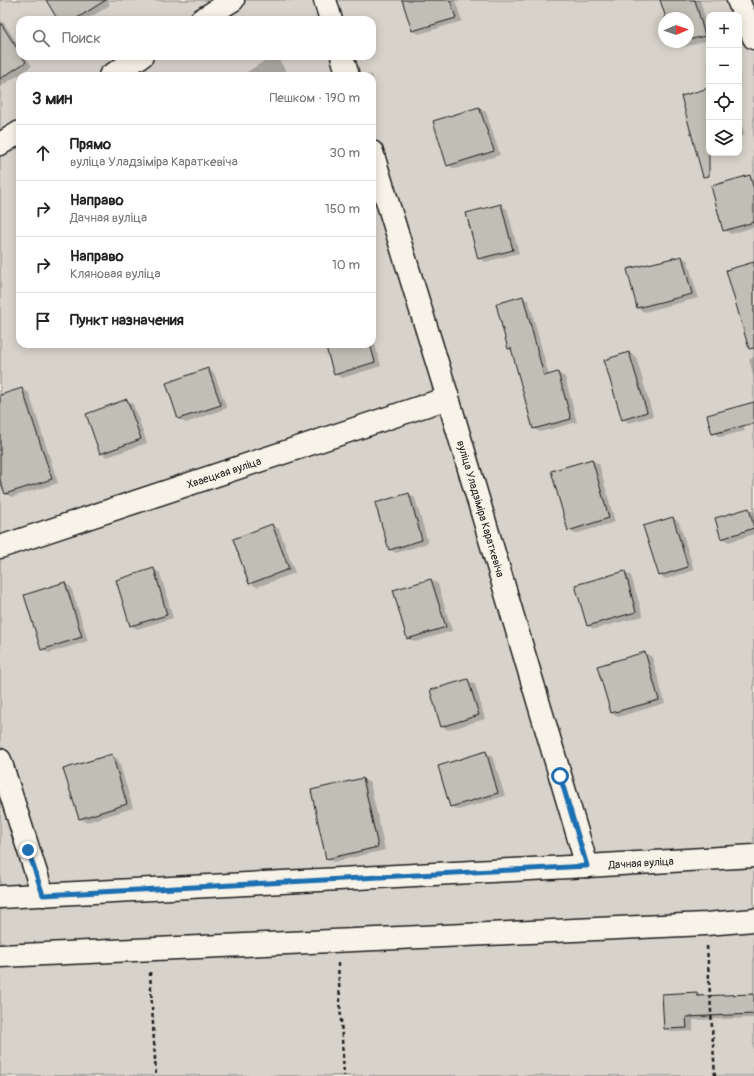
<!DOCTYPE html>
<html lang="ru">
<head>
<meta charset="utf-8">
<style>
  body { margin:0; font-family:Pangolin,sans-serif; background:#f6f6f6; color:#222 }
  .controls { position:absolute; right:12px; top:12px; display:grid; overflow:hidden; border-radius:8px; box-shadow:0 2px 10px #0003 }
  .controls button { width:36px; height:36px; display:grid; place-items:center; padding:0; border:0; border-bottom:1px solid #e0e0e0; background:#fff; color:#222; font:20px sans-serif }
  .compass { position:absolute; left:658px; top:12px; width:36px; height:36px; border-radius:50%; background:#fff; box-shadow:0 2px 10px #0003; rotate:88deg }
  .stop { position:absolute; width:12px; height:12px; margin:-9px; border:3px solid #1f6fb2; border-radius:50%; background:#fff }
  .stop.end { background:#1f6fb2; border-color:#fff; box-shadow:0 1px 4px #0008 }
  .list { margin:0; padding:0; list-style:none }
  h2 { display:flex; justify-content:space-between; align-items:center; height:52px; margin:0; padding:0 16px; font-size:17px }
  h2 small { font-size:13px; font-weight:400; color:#767676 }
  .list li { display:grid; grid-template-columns:26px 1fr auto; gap:12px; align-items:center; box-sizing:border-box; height:56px; padding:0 16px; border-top:1px solid #e0e0e0 }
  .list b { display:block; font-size:15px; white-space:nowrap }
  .list p { margin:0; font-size:13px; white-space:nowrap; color:#767676 }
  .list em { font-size:13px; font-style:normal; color:#767676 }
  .icon { flex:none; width:22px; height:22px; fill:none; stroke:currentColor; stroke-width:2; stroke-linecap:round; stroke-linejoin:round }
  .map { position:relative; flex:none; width:754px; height:1076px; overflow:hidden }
  .search { position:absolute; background:#fff; box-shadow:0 2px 10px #0003; left:16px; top:16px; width:360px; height:44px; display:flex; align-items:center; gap:10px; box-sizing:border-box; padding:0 14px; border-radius:12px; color:#767676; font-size:15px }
  .panel { position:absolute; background:#fff; box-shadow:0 2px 10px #0003; left:16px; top:72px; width:360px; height:276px; border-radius:12px }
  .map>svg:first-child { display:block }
  .green { fill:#d7d3cb; stroke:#7a7874; fill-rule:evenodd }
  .shadow { fill:#0003 }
  .building { fill:#c0beb5; stroke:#1c1c1c }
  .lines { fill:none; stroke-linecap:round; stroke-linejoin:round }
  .minor-casing { stroke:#1c1c1c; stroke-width:25 }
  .path { stroke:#1c1c1c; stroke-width:2.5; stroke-dasharray:4 3; stroke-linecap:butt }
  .minor { stroke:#f7f3e8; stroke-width:22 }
  .route { stroke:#1f6fb2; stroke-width:5 }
  .labels { text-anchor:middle; stroke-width:3.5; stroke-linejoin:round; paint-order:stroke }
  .street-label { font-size:11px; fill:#1c1c1c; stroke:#f7f3e8 }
</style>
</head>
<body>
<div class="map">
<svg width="754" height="1076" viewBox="0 0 754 1076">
  <rect width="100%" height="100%" fill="#f7f3e8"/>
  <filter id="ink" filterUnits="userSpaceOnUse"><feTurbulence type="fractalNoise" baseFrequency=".025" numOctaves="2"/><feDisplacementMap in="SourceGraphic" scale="8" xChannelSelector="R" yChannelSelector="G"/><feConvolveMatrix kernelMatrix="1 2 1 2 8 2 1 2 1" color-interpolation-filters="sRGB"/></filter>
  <g filter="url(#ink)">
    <path class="green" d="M0,0H754V1076H0ZM709,15H739V153H709ZM664,18H688V42H664ZM20,20H372V56H20ZM20,76H372V344H20Z"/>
    <path class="shadow" d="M47,0H107L110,5L86,20H59Z
      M403,0H455L462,21L419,34L413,31Z
      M661,0H700L709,31V40L681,48L674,44V42H688V18H667Z
      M0,21L4,23L20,48V56H25L32,66L0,87Z
      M272,56L279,60L289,76H241Z
      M479,108L486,112L500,155L455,169L448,165Z
      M739,116L745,135L739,137Z
      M749,176L754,179V227L731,234L724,230Z
      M500,205L507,209L519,253L485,262L479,258Z
      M682,257L688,261L698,298L644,312L638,308Z
      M523,298L529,301L549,376L558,373L565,377L577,422L540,432L533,428L513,351L508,349Z
      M372,334L381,366L342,378L335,374L326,344H372Z
      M629,353L636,357L653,416L629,423L623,419Z
      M754,357V378L749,359Z
      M208,369L214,373L227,408L186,423L179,419L167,384Z
      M22,389L29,393L58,483L12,497L5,494L0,477V396Z
      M127,400L133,404L147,443L107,457L101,453Z
      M740,413L745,431L720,437L713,433Z
      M592,460L599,464L615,522L575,534L569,530Z
      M409,494L415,498L428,543L396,553L389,549Z
      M748,509L754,512V534L729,542L722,538Z
      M673,518L679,522L694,570L666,579L659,575Z
      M272,525L279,529L295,573L257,587L250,583Z
      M154,569L160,573L173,618L137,629L130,625Z
      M625,572L631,576L643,616L595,629L588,626Z
      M431,580L438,584L452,631L415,642L408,638Z
      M65,584L71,587L88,641L49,653L42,649Z
      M645,653L652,657L665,703L618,717L612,713Z
      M468,680L475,684L485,719L448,730L442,726Z
      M486,752L492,756L505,796L458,810L451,806Z
      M111,755L118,759L133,808L87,822L80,819Z
      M363,779L370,783L385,850L333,862L327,858Z
      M697,993L703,997L754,995V1018L693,1020V1031L672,1032L665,1028L664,995Z"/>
    <path class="building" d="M46,0H106L74,20H58Z
      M402,0H450L456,18L412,31Z
      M660,0H695L705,36L688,40V18H666Z
      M0,22L20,53V56H22L26,62L0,79Z
      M709,88V176L703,177L681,96Z
      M479,107L494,151L447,166L433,121Z
      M750,175L754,190V222L723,231L711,186Z
      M501,204L513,250L478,259L466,213Z
      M682,256L692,294L637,308L627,269Z
      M754,262V348L749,349L726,270Z
      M523,296L544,376L558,372L571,419L533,429L511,348L508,349L496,304Z
      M325,344H370L375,362L334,375Z
      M629,352L647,412L622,420L604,360Z
      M208,368L221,405L178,419L166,383Z
      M22,388L52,479L5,494L0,480V395Z
      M127,399L141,439L100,454L86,414Z
      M754,402V423L712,434L707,415Z
      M592,459L609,518L568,531L551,471Z
      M409,493L422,540L389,550L375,503Z
      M749,508L754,528L721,539L715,518Z
      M673,517L688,567L659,576L643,526Z
      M272,524L289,569L249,584L233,539Z
      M154,568L167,615L130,626L116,580Z
      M625,571L636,612L587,626L575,585Z
      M431,579L446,627L407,639L393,590Z
      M65,582L82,637L41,650L24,595Z
      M645,652L659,700L611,713L597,666Z
      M468,679L479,715L441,727L430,690Z
      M486,751L498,793L450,807L438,766Z
      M112,754L127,804L79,819L63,769Z
      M363,778L378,847L326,859L311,790Z
      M697,992V996L754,994V1014L686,1017L687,1028L664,1029L662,994Z"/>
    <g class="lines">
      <g class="minor-casing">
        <g id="minor">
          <path d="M325,0L331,20"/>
          <path d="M738,0L754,38"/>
          <path d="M201,20L233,0"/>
          <path d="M342,56L348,76"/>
          <path d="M110,76L142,56"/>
          <path d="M0,144L20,132"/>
          <path id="s1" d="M372,152L448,398L587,866"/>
          <path id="s2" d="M0,547L448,398"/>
          <path d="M0,760L43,895"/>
          <path id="s3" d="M0,897L587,866L754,856"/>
          <path d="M0,956L706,924L754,920"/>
        </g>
      </g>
      <path class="path" d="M707,946L715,1076
        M338,963L344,1076
        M150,972L156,1076"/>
      <use href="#minor" class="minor"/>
    </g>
  </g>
  <g class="lines" filter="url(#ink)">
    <path class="route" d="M28,850L43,895L587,866L560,776"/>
  </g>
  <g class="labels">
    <g class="street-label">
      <text dy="4" stroke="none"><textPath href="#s2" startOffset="236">Хваецкая вуліца</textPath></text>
      <text dy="4" stroke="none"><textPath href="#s1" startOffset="373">вуліца Уладзіміра Караткевіча</textPath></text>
      <text dy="4" stroke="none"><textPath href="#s3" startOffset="642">Дачная вуліца</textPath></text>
    </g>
  </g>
</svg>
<div class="controls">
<button>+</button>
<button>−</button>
<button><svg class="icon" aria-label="locate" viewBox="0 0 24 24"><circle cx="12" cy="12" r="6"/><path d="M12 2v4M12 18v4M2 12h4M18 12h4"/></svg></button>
<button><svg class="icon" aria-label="layers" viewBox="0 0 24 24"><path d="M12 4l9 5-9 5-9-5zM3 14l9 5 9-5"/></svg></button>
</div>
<svg class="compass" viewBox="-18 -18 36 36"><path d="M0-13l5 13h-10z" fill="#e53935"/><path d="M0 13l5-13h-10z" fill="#767676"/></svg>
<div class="stop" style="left:560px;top:776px"></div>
<div class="stop end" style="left:28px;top:850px"></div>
<div class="search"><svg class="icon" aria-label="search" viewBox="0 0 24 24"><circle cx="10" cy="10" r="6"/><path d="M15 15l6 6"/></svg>Поиск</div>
<section class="panel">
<h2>3 мин<small>Пешком · 190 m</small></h2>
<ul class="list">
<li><svg class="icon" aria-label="ahead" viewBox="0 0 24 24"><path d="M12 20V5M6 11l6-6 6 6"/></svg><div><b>Прямо</b><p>вуліца Уладзіміра Караткевіча</p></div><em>30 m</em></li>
<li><svg class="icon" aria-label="right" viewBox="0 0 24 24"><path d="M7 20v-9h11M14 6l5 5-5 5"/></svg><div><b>Направо</b><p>Дачная вуліца</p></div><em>150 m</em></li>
<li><svg class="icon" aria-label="right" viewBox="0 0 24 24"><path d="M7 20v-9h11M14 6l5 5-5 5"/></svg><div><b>Направо</b><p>Кляновая вуліца</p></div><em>10 m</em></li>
<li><svg class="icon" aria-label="arrive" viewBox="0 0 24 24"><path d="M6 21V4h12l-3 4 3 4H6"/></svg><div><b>Пункт назначения</b></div></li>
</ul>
</section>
</div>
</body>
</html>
